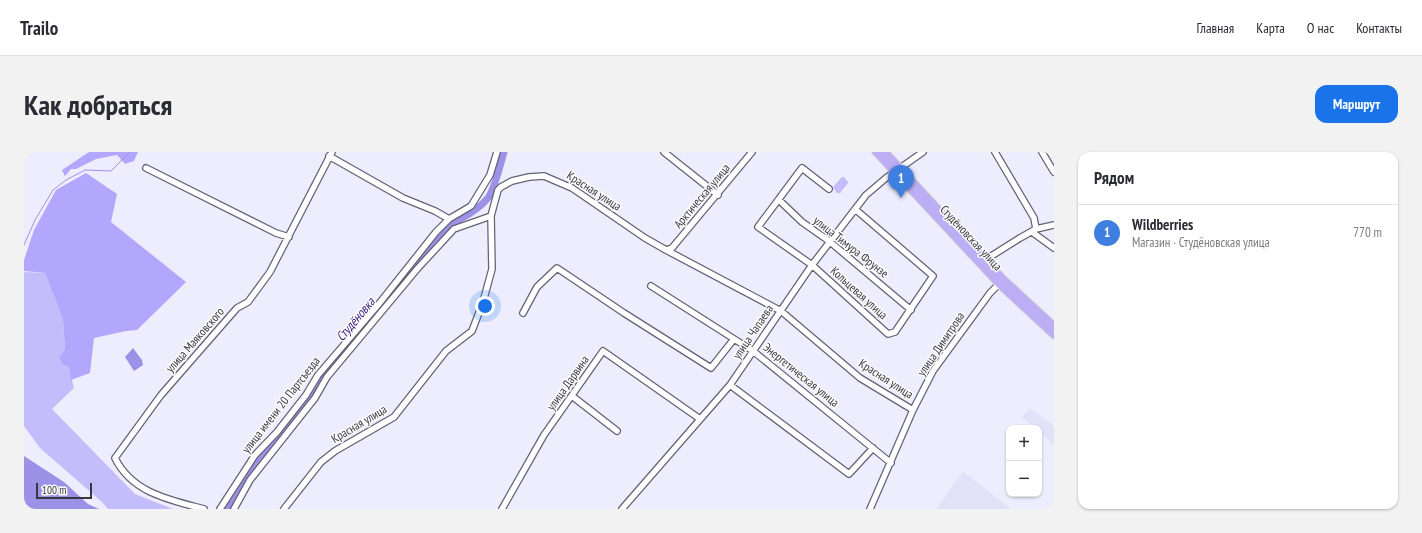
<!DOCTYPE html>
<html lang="ru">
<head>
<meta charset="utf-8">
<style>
  body { margin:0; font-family:"PT Sans Narrow",sans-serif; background:#f2f2f3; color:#2b2b33 }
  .controls { position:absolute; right:12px; bottom:12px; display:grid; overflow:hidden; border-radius:8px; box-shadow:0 1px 3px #0004 }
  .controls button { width:36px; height:36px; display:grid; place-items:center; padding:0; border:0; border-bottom:1px solid #e1e1e2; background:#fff; color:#2b2b33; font:20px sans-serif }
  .scale { position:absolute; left:12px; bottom:10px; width:56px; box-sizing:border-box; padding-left:4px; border:2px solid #3a3942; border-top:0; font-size:11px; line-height:14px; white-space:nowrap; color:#3a3942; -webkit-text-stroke:3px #fcfcfc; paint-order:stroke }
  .you { position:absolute; left:461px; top:154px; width:14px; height:14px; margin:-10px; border:3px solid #fff; border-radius:50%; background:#1a73e8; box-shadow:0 0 0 6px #1a73e833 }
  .badge { display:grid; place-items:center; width:26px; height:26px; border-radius:50%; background:#1a73e8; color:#fff; font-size:13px; font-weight:700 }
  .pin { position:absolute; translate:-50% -33px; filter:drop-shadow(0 1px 2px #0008) }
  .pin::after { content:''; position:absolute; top:21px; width:14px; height:12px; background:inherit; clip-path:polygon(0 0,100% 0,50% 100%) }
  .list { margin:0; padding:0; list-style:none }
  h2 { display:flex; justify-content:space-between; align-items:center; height:52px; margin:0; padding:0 16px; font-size:17px }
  h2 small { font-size:13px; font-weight:400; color:#7c7c81 }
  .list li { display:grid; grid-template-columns:26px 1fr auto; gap:12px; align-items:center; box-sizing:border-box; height:56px; padding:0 16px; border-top:1px solid #e1e1e2 }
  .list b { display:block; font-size:15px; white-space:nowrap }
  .list p { margin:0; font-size:13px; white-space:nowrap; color:#7c7c81 }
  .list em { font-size:13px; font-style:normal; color:#7c7c81 }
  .map { position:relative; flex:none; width:1030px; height:357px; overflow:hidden; border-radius:12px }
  header { display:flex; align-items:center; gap:24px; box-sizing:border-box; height:56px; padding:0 20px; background:#fff; border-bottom:1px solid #e1e1e2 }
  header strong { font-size:19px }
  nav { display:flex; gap:22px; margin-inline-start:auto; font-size:14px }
  .intro { display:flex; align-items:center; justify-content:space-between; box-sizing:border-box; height:96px; padding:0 24px }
  h1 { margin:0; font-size:28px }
  .button { padding:10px 18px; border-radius:12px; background:#1a73e8; color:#fff; font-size:14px; font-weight:700 }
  main { display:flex; gap:24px; padding:0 24px }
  aside { flex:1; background:#fff; border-radius:12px; box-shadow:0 1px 3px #0004 }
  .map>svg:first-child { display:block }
  .built { fill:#e3e1f8 }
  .green { fill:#c4bdfb }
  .forest { fill:#b2a6fd }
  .water { fill:#9d91e7 }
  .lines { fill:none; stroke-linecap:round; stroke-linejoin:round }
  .stream { stroke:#9d91e7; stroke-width:1 }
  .river { stroke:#9d91e7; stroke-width:7 }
  .minor-casing { stroke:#646275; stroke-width:8 }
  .major-casing { stroke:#d4d3d5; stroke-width:9 }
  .minor { stroke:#fff; stroke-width:5.5 }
  .major { stroke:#bcaef5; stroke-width:7 }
  .labels { text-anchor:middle; stroke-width:3; stroke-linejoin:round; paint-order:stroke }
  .street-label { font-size:12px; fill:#3a3942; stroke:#fcfcfc }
  .water-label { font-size:13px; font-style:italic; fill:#3a1b7e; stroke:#fcfcfc }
</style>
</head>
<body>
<header>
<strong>Trailo</strong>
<nav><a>Главная</a><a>Карта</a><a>О нас</a><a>Контакты</a></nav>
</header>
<div class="intro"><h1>Как добраться</h1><a class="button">Маршрут</a></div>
<main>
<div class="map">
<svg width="1030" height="357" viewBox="0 0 1030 357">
  <rect width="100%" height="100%" fill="#eeedfe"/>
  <path class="built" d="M1006,256L1030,274V293L1015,279V276H1011L998,265Z
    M939,319L987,357H912Z"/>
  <path class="green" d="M818,25H820L824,30V31L816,41H813L809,35Z
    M0,120L21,121L39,168L41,197L35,205L39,213L45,215L50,236L28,257L111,342L149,357H84L78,350L16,296L0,274Z"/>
  <path class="forest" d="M65,0H114L110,9L101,12L93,3L72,7L52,17H47L41,24L38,18Z
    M62,21L93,42L87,70L162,130L113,178L102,179L70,186L66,221L47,228L45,215L39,213L35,205L41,197L39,168L21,121L0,119V108L10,78L32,38Z"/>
  <path class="water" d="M109,196L118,208L119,213L110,219L101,205Z
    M0,304L40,330L64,352L75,357H0Z"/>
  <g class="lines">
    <path class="stream" d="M0,93L11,68L29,38L42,28L61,18L87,19L106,0"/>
    <path class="river" d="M204,357L219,327L288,244L297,226L424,74C438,66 453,59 463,47C470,40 477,10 480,0"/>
    <g class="minor-casing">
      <path id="minor" d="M640,0L694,43
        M971,0L1010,66L1012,77
        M1018,0L1030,20
        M305,4L379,46L411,59L425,67
        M122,16L252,81L265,85
        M805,37L778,16L734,75L788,113L864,182L871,180L909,124L831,57
        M755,48L778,70L805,89L887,158
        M1008,80L1030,96
        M642,98L648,96L728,0
        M961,108L996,86L1012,77L1030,73
        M627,134L729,199L867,311
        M499,161L513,135L533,116L600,161L687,216L710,187
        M706,233L825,322L849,296
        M548,244L593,279
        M180,357C146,348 108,341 91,306L137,243L213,156L224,150L246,120L308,0
        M196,357L231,303L253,280L282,243L294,223L354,153L412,80L425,67L447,54L466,23L473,0
        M210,357L226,328L291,246L303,225L394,116L430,77L467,64
        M260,357L297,310L311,299L370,265L422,199L448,179L459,150L468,117L467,64L474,38L477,35L488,29L505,25L520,24L548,36L621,86L642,98L757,159L836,226L889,258
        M478,357L520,283L579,199L676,267
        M598,357L706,233L788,113L842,43L862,26L899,0
        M846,357L889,258L909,219L966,141L975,132"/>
    </g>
    <g class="major-casing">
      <path id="major" d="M852,0L975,132L1030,183
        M861,0L979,127L1030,174"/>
    </g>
    <use href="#minor" class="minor"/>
    <use href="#major" class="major"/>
  </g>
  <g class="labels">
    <g class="street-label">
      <text transform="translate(570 39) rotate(33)" y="4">Красная улица</text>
      <text transform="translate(678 44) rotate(-50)" y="4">Арктическая улица</text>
      <text transform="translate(947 86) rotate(47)" y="4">Студёновская улица</text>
      <text transform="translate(827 95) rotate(38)" y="4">улица Тимура Фрунзе</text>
      <text transform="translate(835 141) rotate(42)" y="4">Кольцевая улица</text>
      <text transform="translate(729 180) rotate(-56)" y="4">улица Чапаева</text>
      <text transform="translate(171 188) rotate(-49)" y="4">улица Маяковского</text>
      <text transform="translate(917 192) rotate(-56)" y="4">улица Димитрова</text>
      <text transform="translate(777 223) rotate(39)" y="4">Энергетическая улица</text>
      <text transform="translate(862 227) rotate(33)" y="4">Красная улица</text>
      <text transform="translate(544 231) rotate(-55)" y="4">улица Дарвина</text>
      <text transform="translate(257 253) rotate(-52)" y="4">улица имени 20 Партсъезда</text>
      <text transform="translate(335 272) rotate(-31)" y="4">Красная улица</text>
    </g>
    <g class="water-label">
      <text transform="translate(331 167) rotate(-50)" y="5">Студёновка</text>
    </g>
  </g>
</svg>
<div class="controls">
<button>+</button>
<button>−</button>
</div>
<div class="scale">100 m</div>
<div class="you"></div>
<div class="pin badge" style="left:877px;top:46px;background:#3f7fe0">1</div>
</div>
<aside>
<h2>Рядом<small></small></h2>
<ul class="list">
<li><span class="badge" style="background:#3f7fe0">1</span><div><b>Wildberries</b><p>Магазин · Студёновская улица</p></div><em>770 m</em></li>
</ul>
</aside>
</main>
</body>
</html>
